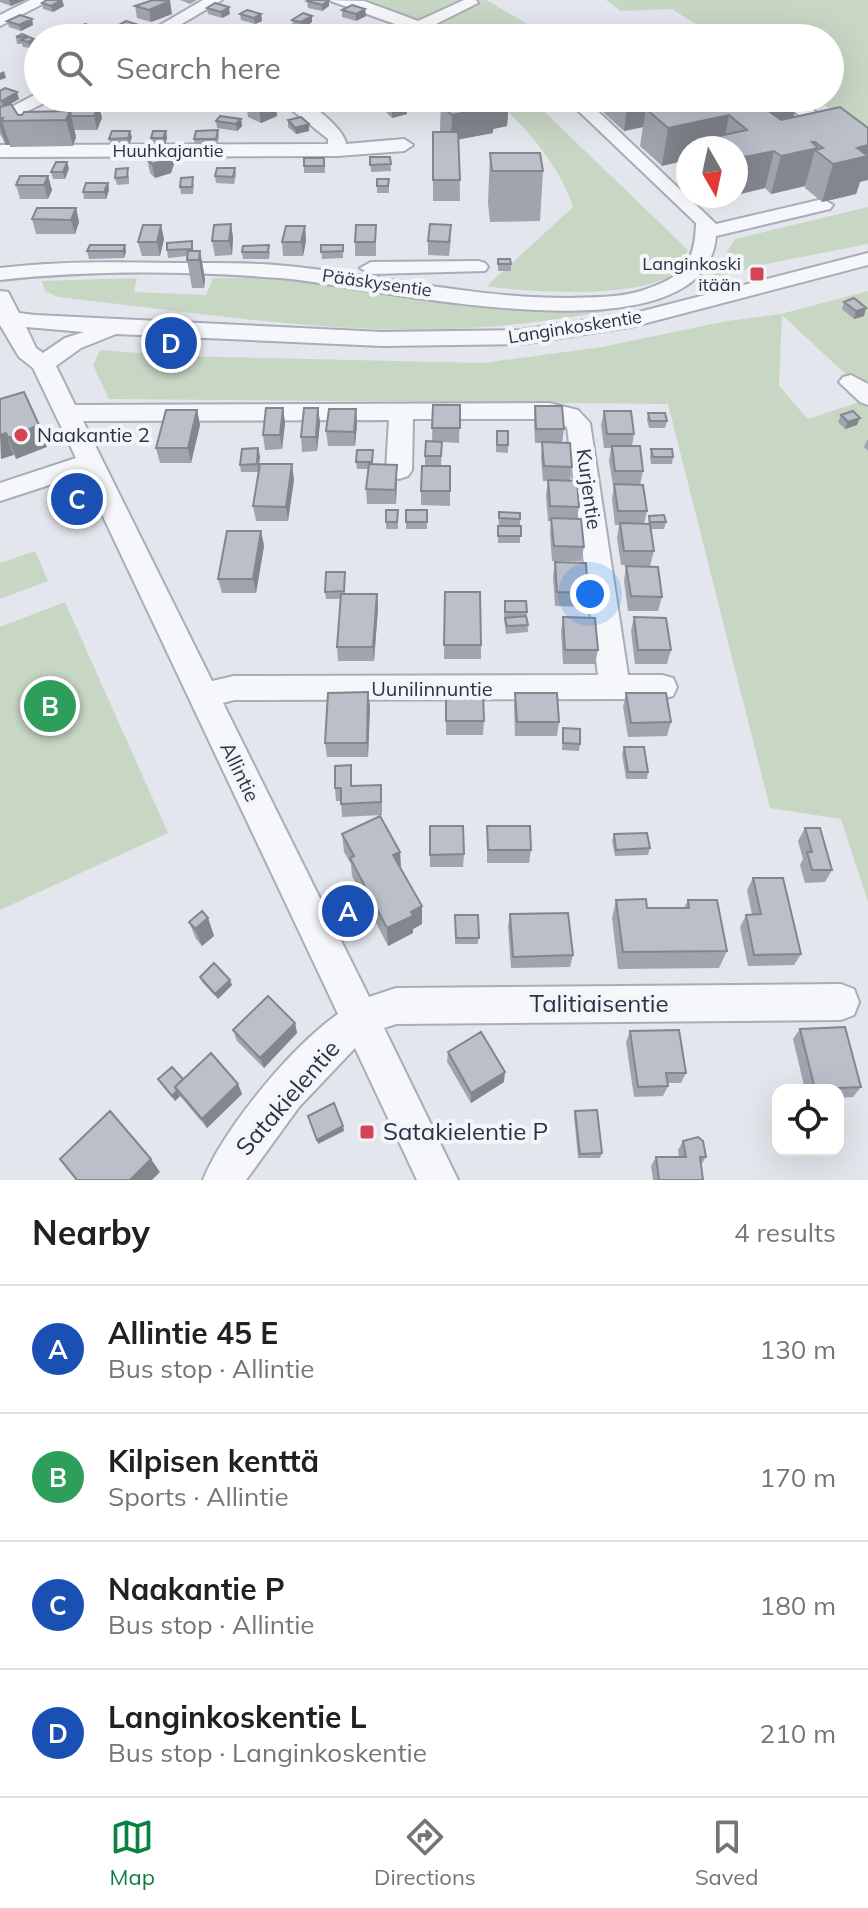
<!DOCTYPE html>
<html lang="en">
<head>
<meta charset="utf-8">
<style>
  body { margin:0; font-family:Mulish,sans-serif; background:#f6f6f6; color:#202124 }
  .controls { position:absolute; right:24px; bottom:24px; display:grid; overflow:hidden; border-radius:16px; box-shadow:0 8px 32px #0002 }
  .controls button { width:72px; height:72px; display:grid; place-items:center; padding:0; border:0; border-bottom:2px solid #e0e0e0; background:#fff; color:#202124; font:40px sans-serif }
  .compass { position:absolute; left:676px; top:136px; width:72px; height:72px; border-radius:50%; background:#fff; box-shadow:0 8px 32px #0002; rotate:171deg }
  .you { position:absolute; left:590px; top:594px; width:28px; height:28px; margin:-20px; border:6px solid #fff; border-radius:50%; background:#1a73e8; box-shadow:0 0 0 12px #1a73e833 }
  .badge { display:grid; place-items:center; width:52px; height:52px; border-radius:50%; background:#0b8043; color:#fff; font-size:26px; font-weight:700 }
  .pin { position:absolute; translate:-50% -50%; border:4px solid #fff; box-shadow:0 2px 8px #0006 }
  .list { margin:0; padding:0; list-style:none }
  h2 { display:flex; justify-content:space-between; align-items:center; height:104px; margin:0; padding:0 32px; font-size:34px }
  h2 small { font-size:26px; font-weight:400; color:#757577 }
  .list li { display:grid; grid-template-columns:52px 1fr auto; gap:24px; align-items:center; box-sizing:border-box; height:128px; padding:0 32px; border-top:2px solid #e0e0e0 }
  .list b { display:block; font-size:30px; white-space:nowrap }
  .list p { margin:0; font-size:26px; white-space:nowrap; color:#757577 }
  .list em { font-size:26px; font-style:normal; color:#757577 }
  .icon { flex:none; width:44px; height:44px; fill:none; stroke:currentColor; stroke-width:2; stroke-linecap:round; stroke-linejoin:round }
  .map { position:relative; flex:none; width:868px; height:1180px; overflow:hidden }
  .search { position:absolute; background:#fff; box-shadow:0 8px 32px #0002; left:24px; right:24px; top:24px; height:88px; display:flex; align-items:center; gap:20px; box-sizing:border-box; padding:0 28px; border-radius:44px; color:#757577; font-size:30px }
  .sheet { height:616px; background:#fff }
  nav { display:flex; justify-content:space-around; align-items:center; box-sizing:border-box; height:112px; border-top:2px solid #e0e0e0; background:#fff; font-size:22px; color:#757577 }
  nav a { display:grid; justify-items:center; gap:4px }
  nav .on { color:#0b8043 }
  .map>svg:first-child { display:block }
  .green { fill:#c8d6c4 }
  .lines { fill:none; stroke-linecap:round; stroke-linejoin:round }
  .minor-casing { stroke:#a8adb7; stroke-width:4 }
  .minor { fill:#f6f7fa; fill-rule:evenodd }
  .wall { fill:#a0a4ae }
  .shaded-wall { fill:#82868d }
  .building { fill:#babfca; stroke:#82868d; stroke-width:2 }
  .poi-dot { fill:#d54454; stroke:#f3f5f9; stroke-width:3 }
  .labels { text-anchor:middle; stroke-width:8; stroke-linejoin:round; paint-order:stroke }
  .far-street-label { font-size:18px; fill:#2a3345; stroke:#f3f5f9 }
  .far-poi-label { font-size:18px; fill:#2a3345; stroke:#f3f5f9; text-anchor:end }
  .poi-label { font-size:20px; fill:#2a3345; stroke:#f3f5f9; text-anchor:start }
  .street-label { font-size:20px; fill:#2a3345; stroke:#f3f5f9 }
  .near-street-label { font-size:24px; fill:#2a3345; stroke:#f3f5f9 }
  .near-poi-label { font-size:24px; fill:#2a3345; stroke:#f3f5f9; text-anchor:start }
</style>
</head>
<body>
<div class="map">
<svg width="868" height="1180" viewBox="0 0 868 1180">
  <rect width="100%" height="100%" fill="#e3e6ec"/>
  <path class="green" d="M349,0H486L531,26L498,35L500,38H460Z
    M606,0H868V133L813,98H830V38H718L672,9L621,11Z
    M500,98H530L688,250C685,256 682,267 676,272C644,299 528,293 487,286L573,207C560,165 527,130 496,99Z
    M868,207V244L761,265L710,279L735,239Z
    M137,278L134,292L206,295L213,278H291L547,312L608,311C556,320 504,327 451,329C320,334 189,311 58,297L45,291L42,281Z
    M868,291V395L782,315L779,386L808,419L868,399V902L841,819L770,808L668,404L109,399L93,365L100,350L179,356L483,363L602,347L727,321L781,314Z
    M35,551L48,581L0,599V563Z
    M65,602L168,833L0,910V627Z"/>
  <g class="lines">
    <g class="minor-casing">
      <path id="minor" d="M30,0H50L0,26V15Z
        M203,0H222L158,38H138Z
        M328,0L364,1L418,21L464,0H476L478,3L432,26L457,38H434Z
        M38,93V98H49L46,102L0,125V113Z
        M277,98C283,98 292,96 298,98C312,103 345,130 346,144L404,139L413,145L404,151L337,156L0,157V145L328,144V139Z
        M565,98H584L716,224L823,199L833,205L830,209L716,236C705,370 364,284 280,278C191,271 89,270 0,280V268C59,261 117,262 176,263C216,263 257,262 297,267C388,277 477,298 568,298C592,297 618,298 641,291C680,278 695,267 696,223Z
        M777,98H797L868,150V165L861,163Z
        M868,253V265L635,326L521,344L382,346L116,334L81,348L56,366L75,405L549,403L578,410L590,423L628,675H662L673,678L677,687L673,696L662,699L234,700L223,703L369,997L396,988L841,984L854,989L859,1002L854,1015L841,1020L396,1024L384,1028L458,1180H417L355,1048L299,1107L246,1180H203C224,1128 292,1046 338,1014L83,474L0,501V483L76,458L33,368L19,357L0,325V291L8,292L19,313L35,315L382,332L521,330L635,313ZM26,327L84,332L65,338L43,353L36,348ZM413,419H549L567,427L598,675L234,676L212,681L83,421L389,420L386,470L390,476L399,479L408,476L412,470Z
        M478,261L485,263L488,267L485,271L371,274L360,268L371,262Z
        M851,375L868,384V405L860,402L839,382L843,377Z"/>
    </g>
    <use href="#minor" class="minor"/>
  </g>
  <path class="wall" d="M0,0H25L11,6L0,2Z
    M62,0L64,6L53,12L43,9L42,3Z
    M180,0H197L190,4Z
    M307,1L329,6L322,11L308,8Z
    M135,6L172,14L151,22L137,18Z
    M207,8L230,14L222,18L208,14Z
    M365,9L366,16L356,21L342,17V10Z
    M240,14H261L262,21L255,24L241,20Z
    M312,16V22L302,29L293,26L292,20Z
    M32,19L33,25L21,31L9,27L7,21Z
    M113,28L140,32L129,38H126L115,35Z
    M368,29L369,35L363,38H344V32Z
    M394,29L414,30V36L410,38H401L394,35Z
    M74,30L112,32L113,38H76Z
    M264,31L284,38H264Z
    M22,34L34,39L36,45L30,48L23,47L22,44H17L16,37Z
    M206,34L226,37L235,38H207Z
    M38,70V85L30,82L28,75Z
    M0,91L19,99L9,104L18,115L66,111L102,118L97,130H74L76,137L73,146L10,147V145H6L0,134Z
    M175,98H196V99L181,108L174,106L173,99Z
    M220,98H242V100L232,105L220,100Z
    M317,98H338L339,102L328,106L317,100Z
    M409,98H423L427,101V107L421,109L410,102Z
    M441,98L509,100L507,126L493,129V133L459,139L460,201H433V132H441L440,130Z
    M605,98H796L793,118L860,182L856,194L822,202L805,188V186L771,194L765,188L736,195V148H688L662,166L640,146L643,127L624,131L604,113Z
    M381,102L407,107V114L392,118L382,108Z
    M246,103L277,116L261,123L248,117Z
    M241,119L242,126L237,131L217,128L216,121Z
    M288,120L309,131L296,134L288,127Z
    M218,130L219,137L217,146H195L194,139Z
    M166,131L167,138L165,145H152L151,138Z
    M132,137L129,145L111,146L109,139Z
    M490,153L543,171L540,221L490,222L488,203Z
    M370,157H390L391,171L371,172Z
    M147,159L174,164L171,173L155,178L150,173Z
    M325,164V173H304V166Z
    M69,168L65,179H53L51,172Z
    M235,168L236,175L234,184L216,183L215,176Z
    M129,175V184L117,185L115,178Z
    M48,176L52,190L48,199H20L16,185Z
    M389,179V193H377V186Z
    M108,183L109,190L106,199H84L83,192Z
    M194,184L193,194H181L180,187Z
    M76,208L79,222L75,234H36L32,219Z
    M231,224L233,238L232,255L215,256L212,241Z
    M161,225L164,239L160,256H142L138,242Z
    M376,225V256H355V242Z
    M305,226L306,241L303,256H283L282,242Z
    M451,239L449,256L428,255V241Z
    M125,245L126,252L124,258L89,259L87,251Z
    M321,245H343V258L322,259Z
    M193,248V251H200L205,279L204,288H192L187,260V256L168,258L167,250Z
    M242,252H270L269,259H243Z
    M498,259L511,264V271H498Z
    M844,302L864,316L854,319L842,309Z
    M433,405H460L459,443L442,442L441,466H450V506L421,505V491L425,466V456L432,442Z
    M535,406L564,429L562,443L572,467L570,481L579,507L577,519L584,547L581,561H552L550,533L551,521H548L546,495L548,481H543L541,457L542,443H535L534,420Z
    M283,408L285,423L282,449L265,450L263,435Z
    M318,408L320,423L317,451L302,452L301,437Z
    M356,409L357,424L355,446H328L326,431Z
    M197,410L200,425L191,463H160L156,448Z
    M604,411L634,434L632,446L643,471L640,485L647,511L644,524H648L649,516L666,522L664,529H651L654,551L650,566L621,565L617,538L619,525H615L612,499L614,485H613L609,461L611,448H604L601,425Z
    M648,413L667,421L665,428H649L647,420Z
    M841,415L857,425L845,429L838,422Z
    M497,431L508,445V453L496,452Z
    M867,440H868V451L864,447Z
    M651,449L673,457L672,464H651L650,457Z
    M373,450V464L397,465L396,504H367L366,489L368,469H357L356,462Z
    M260,456L258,472H241L240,465Z
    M294,479L288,521H256L253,506Z
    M386,510H398V529H386Z
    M406,510H427V529H406Z
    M499,512L520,513V543H498Z
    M261,531L264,546L256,593H222L218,579Z
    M555,562L588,593L586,607L555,606L553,577Z
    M626,566L662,597L658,611H628L624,581Z
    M345,572V594H377L378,608L374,661H338L337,647L341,599H326L325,592Z
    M445,592L481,645V659H444Z
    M505,601H526L528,632L506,634L504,619Z
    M563,617L598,650L595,664H563L561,631Z
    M634,617L671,650L667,664H635L631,631Z
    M446,692L484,721L483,735H446Z
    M515,693L559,722L557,736H515L514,707Z
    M626,693L671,722L667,736L628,737L623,707Z
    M370,706L368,757H327L325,743Z
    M563,728L580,744L579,751L562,750Z
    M624,747L648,772L647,779H626L622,754Z
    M351,765L352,786L382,798V815L342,817L341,801H336L335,788Z
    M430,826L464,854L463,867H430Z
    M487,826L531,850L529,863H487Z
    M805,828L832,870L825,882L805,883L800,865L803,859L798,841Z
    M342,834L400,852L401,869L422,924L413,929V933L388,946L352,876L351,864L344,852Z
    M614,834L650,848L648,855L615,856L612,841Z
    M753,878L801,954L794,965L748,966L740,927L746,915H752L747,890Z
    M616,900L647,908H684L688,900L727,951L719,968L618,969L612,918Z
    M510,914L573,955L570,967L511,968L508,926Z
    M455,915H478V944H455Z
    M208,918L214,936L202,946L196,939L189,922Z
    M200,977L230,980L232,985L218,999L202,982Z
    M295,1023L297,1033L264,1068L237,1041L233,1030Z
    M800,1029L861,1087L853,1097L838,1098V1090H805L793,1039Z
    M630,1031L686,1073L681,1083H668V1086L663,1096L634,1097L626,1042Z
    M448,1052L504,1082L471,1103L447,1062Z
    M158,1079H183L238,1084L242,1094L207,1128L180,1096L175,1101Z
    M575,1111L602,1153L600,1158H578L574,1115Z
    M683,1141L706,1157L701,1165L703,1180H653L651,1166L656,1157H679L678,1150Z"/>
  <path class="shaded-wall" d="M9,0H25L11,6Z
    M62,0L64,6L53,12L51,6Z
    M329,0V6L322,11V5Z
    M170,1L172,14L151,22L149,10Z
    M229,7L230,14L222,18L221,12Z
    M365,9L366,16L356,21V14Z
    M261,14L262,21L255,24L254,18Z
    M312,16V22L302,29L301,22Z
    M32,19L33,25L21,31L19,25Z
    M139,25L140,32L128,38L127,32Z
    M368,29L369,35L363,38H354V36Z
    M414,30V36L405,38V33Z
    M112,32L113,38H100Z
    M184,32V38H173Z
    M34,39L36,45L30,48L28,42Z
    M4,71L6,78L0,80V73Z
    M17,92L19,99L4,108L2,101Z
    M186,98H196V99L181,108L180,101Z
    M231,98H242V100L232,105Z
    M331,98H338L339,102L328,106V99Z
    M628,98H685L681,119L646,109L643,127L624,131Z
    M798,99L789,136L763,107Z
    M509,100L507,126L493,129V133L451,141L452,115Z
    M427,101V107L421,109V103Z
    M276,102L277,116L261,123L259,110Z
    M99,105L102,118L97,130L94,116Z
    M407,107V114L392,118V111Z
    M70,111L76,137L73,146L66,120Z
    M729,115L724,140L719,136L717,148H688V160L662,166L668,128Z
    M3,118L2,121L10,145H6L0,127V119Z
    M241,119L242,126L237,131L236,124Z
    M309,124V131L296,134L295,128Z
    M130,131L132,137L129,145L128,138Z
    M166,131L167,138L165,145L163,138Z
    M812,142H815L813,149L818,148L817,152L815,150L805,186L771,194L781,156Z
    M868,145V180L860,182L856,194L822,202L833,164L857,148Z
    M171,150L174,164L171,173L155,178L152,164Z
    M774,151L765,188L736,195L745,157Z
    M67,162L69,168L65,179L63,172Z
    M48,176L52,190L48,199L44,185Z
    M108,183L109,190L106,199L104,192Z
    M76,208L79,222L75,234L71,220Z
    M231,224L233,238L232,255L229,241Z
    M161,225L164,239L160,256L157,242Z
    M305,226L306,241L303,256L301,242Z
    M125,245L126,252L124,258L123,251Z
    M200,251L205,279L204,288L199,260Z
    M866,308L864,316L854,319L856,311Z
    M283,408L285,423L282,449L280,435Z
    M318,408L320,423L317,451L316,437Z
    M356,409L357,424L355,446L354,432Z
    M197,410L200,425L191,463L188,448Z
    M860,418L857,425L845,429L848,422Z
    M39,425L47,447L16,459L8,438Z
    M6,433L14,455L1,459L0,435Z
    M258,448L260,456L258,472L257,464Z
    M292,464L294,479L288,521L286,507Z
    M397,465V479L396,504L395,490Z
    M261,531L264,546L256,593L253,579Z
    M377,594L378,608L374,661L373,647Z
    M368,692L370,706L368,757L367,743Z
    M400,852L401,870L393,855Z
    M422,906V924L413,929V933L388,946L387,928L411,912Z
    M208,918L214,936L202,946L195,929Z
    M230,980L232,985L218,999L215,994Z
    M295,1023L297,1033L264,1068L260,1058Z
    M505,1072L504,1082L471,1103V1093Z
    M238,1084L242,1094L207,1128L202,1119Z
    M177,1091L180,1096L175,1101L172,1096Z
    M343,1126L344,1131L318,1144L317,1140Z
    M151,1159L160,1172L152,1180H130Z"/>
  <path class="building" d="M47,0H62L51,6L42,3Z
    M153,0L170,1L149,10L135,6Z
    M309,0H329L322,5L307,1Z
    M215,3L229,7L221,12L207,8Z
    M352,5L365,9L356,14L342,10Z
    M247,10L261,14L254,18L240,14Z
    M303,13L312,16L301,22L292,20Z
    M20,15L32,19L19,25L7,21Z
    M126,21L139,25L127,32L113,28Z
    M85,24L112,32L99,38L74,30Z
    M359,25L368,29L354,36L344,32Z
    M402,25L414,30L405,33L394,29Z
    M702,27L717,38H639Z
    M268,28L284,33L279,36L264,31Z
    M172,29L184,32L173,38L157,37Z
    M209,30L225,33L221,37L206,34Z
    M22,34L34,39L28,42L21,40L28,37H16Z
    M38,70V78L28,75Z
    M5,88L17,92L2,101L0,100V91Z
    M175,98H186L180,101L173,99Z
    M258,98H267L276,102L259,110L246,103Z
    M396,98L407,107L392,111L381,102Z
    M414,98H423L427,101L421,103Z
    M441,98H461L446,102Z
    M466,98H507L509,100L492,104L494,106L452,115L440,104Z
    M697,98H796L798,99L763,107L781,120L840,107L868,128V145L857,148L868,156L833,164L815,150L823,148L815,142H812L818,148L781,156L774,151L745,157L736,150V148H734L719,136L747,130L729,115L668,128L646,109Z
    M11,104L18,115H22L24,112L70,111L66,120L2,121L3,118L0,119V107Z
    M69,105H99L94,116H71L70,111H66Z
    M220,116L241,119L236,124L216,121Z
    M301,117L309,124L295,128L288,120Z
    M218,130L216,139H194L196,131Z
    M112,131H130L128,138L109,139Z
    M153,131H166L163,138H151Z
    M433,132H458L460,180H433Z
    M150,150H171L169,159L152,164L147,159Z
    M490,153H540L543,171H492Z
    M370,157H390L391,164L370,165Z
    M304,158H324V166H304Z
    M56,162H67L63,172H51Z
    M128,168L127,177L115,178L116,169Z
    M217,168H235L233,177L215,176Z
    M20,176H48L44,185H16Z
    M193,177L192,187H180L181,178Z
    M377,179H389L388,186H377Z
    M86,183H108L104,192H83Z
    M37,208H76L71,220L32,219Z
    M231,224L229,241H212L214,225Z
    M430,224L451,225L449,242L428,241Z
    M143,225H161L157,242H138Z
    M356,225H376L375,242H355Z
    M286,226H305L301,242H282Z
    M192,241V249L167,250V243Z
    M90,245H125L123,251H87Z
    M269,245L268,252H242L243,246Z
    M321,245H343V251L321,252Z
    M188,251H200L199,260H187Z
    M498,259H510L511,264H498Z
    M854,298L866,308L856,311L844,302Z
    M24,392L39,425L8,438L6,433L0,435V399Z
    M433,405H460V428H432Z
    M535,406H562L564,429H536Z
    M266,408H283L280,435H263Z
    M304,408H318L316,437H301Z
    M329,409H356L354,432L326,431Z
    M166,410H197L188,448H156Z
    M604,411H631L634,434H607Z
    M853,411L860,418L848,422L841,415Z
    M648,413H665L667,421H650Z
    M497,431H508V445H497Z
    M426,441L442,442L441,456H425Z
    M542,442L570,443L572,467L544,466Z
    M612,446H640L643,471H615Z
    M258,448L257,464L240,465L242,449Z
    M651,449H672L673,457H653Z
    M357,450H373L372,462H356Z
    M260,464H292L286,507L253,506Z
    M369,464L397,465L395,490L366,489Z
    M422,466H450V491H421Z
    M548,480L577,481L579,507L550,506Z
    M614,484L643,485L647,511H618Z
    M386,510H398L397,522H386Z
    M406,510H427V522H406Z
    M499,512L520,513V519L499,518Z
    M664,515L666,522H650L649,516Z
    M551,518L581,519L584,547L554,546Z
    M620,523L650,524L654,551H624Z
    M498,526H521V536H498Z
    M227,531H261L253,579H218Z
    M555,562L586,563L588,593L557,592Z
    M626,566L658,567L662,597L631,596Z
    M326,572H345L344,591L325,592Z
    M445,592H480L481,645H444Z
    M341,594H377L373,647H337Z
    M505,601H526L527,612H505Z
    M526,616L528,625L507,626L505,618Z
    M563,617L595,618L598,650H565Z
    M634,617L666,618L671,650H638Z
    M368,692L367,743H325L328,693Z
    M446,692H483L484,721H446Z
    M515,693H557L559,722H517Z
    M626,693H666L671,722L631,723Z
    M563,728L580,729V744L563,743Z
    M624,747H644L648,772H628Z
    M351,765V786L381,785V802L341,804V788H335V766Z
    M380,816L400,852L393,855L422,906L411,912L413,916L387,928L350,858L354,856L342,834Z
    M430,826H463L464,854L430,855Z
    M487,826H530L531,850H488Z
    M805,828H820L832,870H812L807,852H812Z
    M647,833L650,848L616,850L614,834Z
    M753,878H783L801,954L754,955L746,915L761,914Z
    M646,899L647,908H689L688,900H717L727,951L623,952L616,900Z
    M202,911L208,918L195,929L189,922Z
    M568,913L573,955L513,957L510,914Z
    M455,915H478L479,938H456Z
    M214,963L230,980L215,994L200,977Z
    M268,996L295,1023L260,1058L233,1030Z
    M845,1027L861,1087L815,1089L800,1029Z
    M679,1030L686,1073H666L668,1086L638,1087L630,1031Z
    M481,1032L505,1072L471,1093L448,1052Z
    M211,1053L238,1084L202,1119L175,1087Z
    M172,1067L183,1079L175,1087L177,1091L172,1096L158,1079Z
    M334,1103L343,1126L317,1140L308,1116Z
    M597,1110L602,1153L580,1154L575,1111Z
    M110,1111L151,1159L130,1180H77L60,1159Z
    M698,1137L703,1141L706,1157H700L703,1180H659L656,1157H686L683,1141Z"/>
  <g class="poi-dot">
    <rect x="749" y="266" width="16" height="16" rx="4"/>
    <circle cx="21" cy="435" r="8"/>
    <rect x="359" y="1124" width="16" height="16" rx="4"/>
  </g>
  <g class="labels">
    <g class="far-street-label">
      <text x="168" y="157">Huuhkajantie</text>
      <text transform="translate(377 283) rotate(8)" y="6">Pääskysentie</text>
      <text transform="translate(575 327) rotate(-9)" y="6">Langinkoskentie</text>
    </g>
    <g class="far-poi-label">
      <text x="741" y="270">Langinkoski<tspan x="741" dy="21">itään</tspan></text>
    </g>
    <g class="poi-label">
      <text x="37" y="442">Naakantie 2</text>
    </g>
    <g class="street-label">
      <text transform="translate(589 489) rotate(82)" y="7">Kurjentie</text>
      <text x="432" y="696">Uunilinnuntie</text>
      <text transform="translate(240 772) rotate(64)" y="7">Allintie</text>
    </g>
    <g class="near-street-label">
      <text x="599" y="1012">Talitiaisentie</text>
      <text transform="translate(288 1098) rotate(-49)" y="8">Satakielentie</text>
    </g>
    <g class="near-poi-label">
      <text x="383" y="1140">Satakielentie P</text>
    </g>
  </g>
</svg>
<div class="controls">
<button><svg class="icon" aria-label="locate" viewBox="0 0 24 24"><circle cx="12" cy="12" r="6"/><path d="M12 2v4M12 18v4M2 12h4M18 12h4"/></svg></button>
</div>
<svg class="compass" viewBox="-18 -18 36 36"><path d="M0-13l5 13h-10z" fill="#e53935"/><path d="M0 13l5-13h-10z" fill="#757577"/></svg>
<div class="you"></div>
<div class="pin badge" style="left:348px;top:911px;background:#1a4fb4">A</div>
<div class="pin badge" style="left:50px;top:706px;background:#2e9e5b">B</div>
<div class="pin badge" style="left:77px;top:499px;background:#1a4fb4">C</div>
<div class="pin badge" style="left:171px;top:343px;background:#1a4fb4">D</div>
<div class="search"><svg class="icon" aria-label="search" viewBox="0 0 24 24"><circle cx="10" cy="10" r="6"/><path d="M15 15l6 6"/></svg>Search here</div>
</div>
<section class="sheet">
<h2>Nearby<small>4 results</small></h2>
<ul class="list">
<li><span class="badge" style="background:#1a4fb4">A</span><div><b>Allintie 45 E</b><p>Bus stop · Allintie</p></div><em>130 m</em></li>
<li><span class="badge" style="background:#2e9e5b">B</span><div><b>Kilpisen kenttä</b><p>Sports · Allintie</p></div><em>170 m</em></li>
<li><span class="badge" style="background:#1a4fb4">C</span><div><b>Naakantie P</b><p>Bus stop · Allintie</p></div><em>180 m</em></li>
<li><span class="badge" style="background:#1a4fb4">D</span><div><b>Langinkoskentie L</b><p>Bus stop · Langinkoskentie</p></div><em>210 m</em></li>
</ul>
</section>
<nav>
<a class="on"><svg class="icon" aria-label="map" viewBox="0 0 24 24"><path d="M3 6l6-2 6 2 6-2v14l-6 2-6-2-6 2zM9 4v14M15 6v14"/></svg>Map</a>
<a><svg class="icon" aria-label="directions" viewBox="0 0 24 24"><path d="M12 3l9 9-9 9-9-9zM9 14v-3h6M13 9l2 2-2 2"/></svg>Directions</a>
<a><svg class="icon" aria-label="saved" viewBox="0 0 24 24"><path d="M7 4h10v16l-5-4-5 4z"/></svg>Saved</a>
</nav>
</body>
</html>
